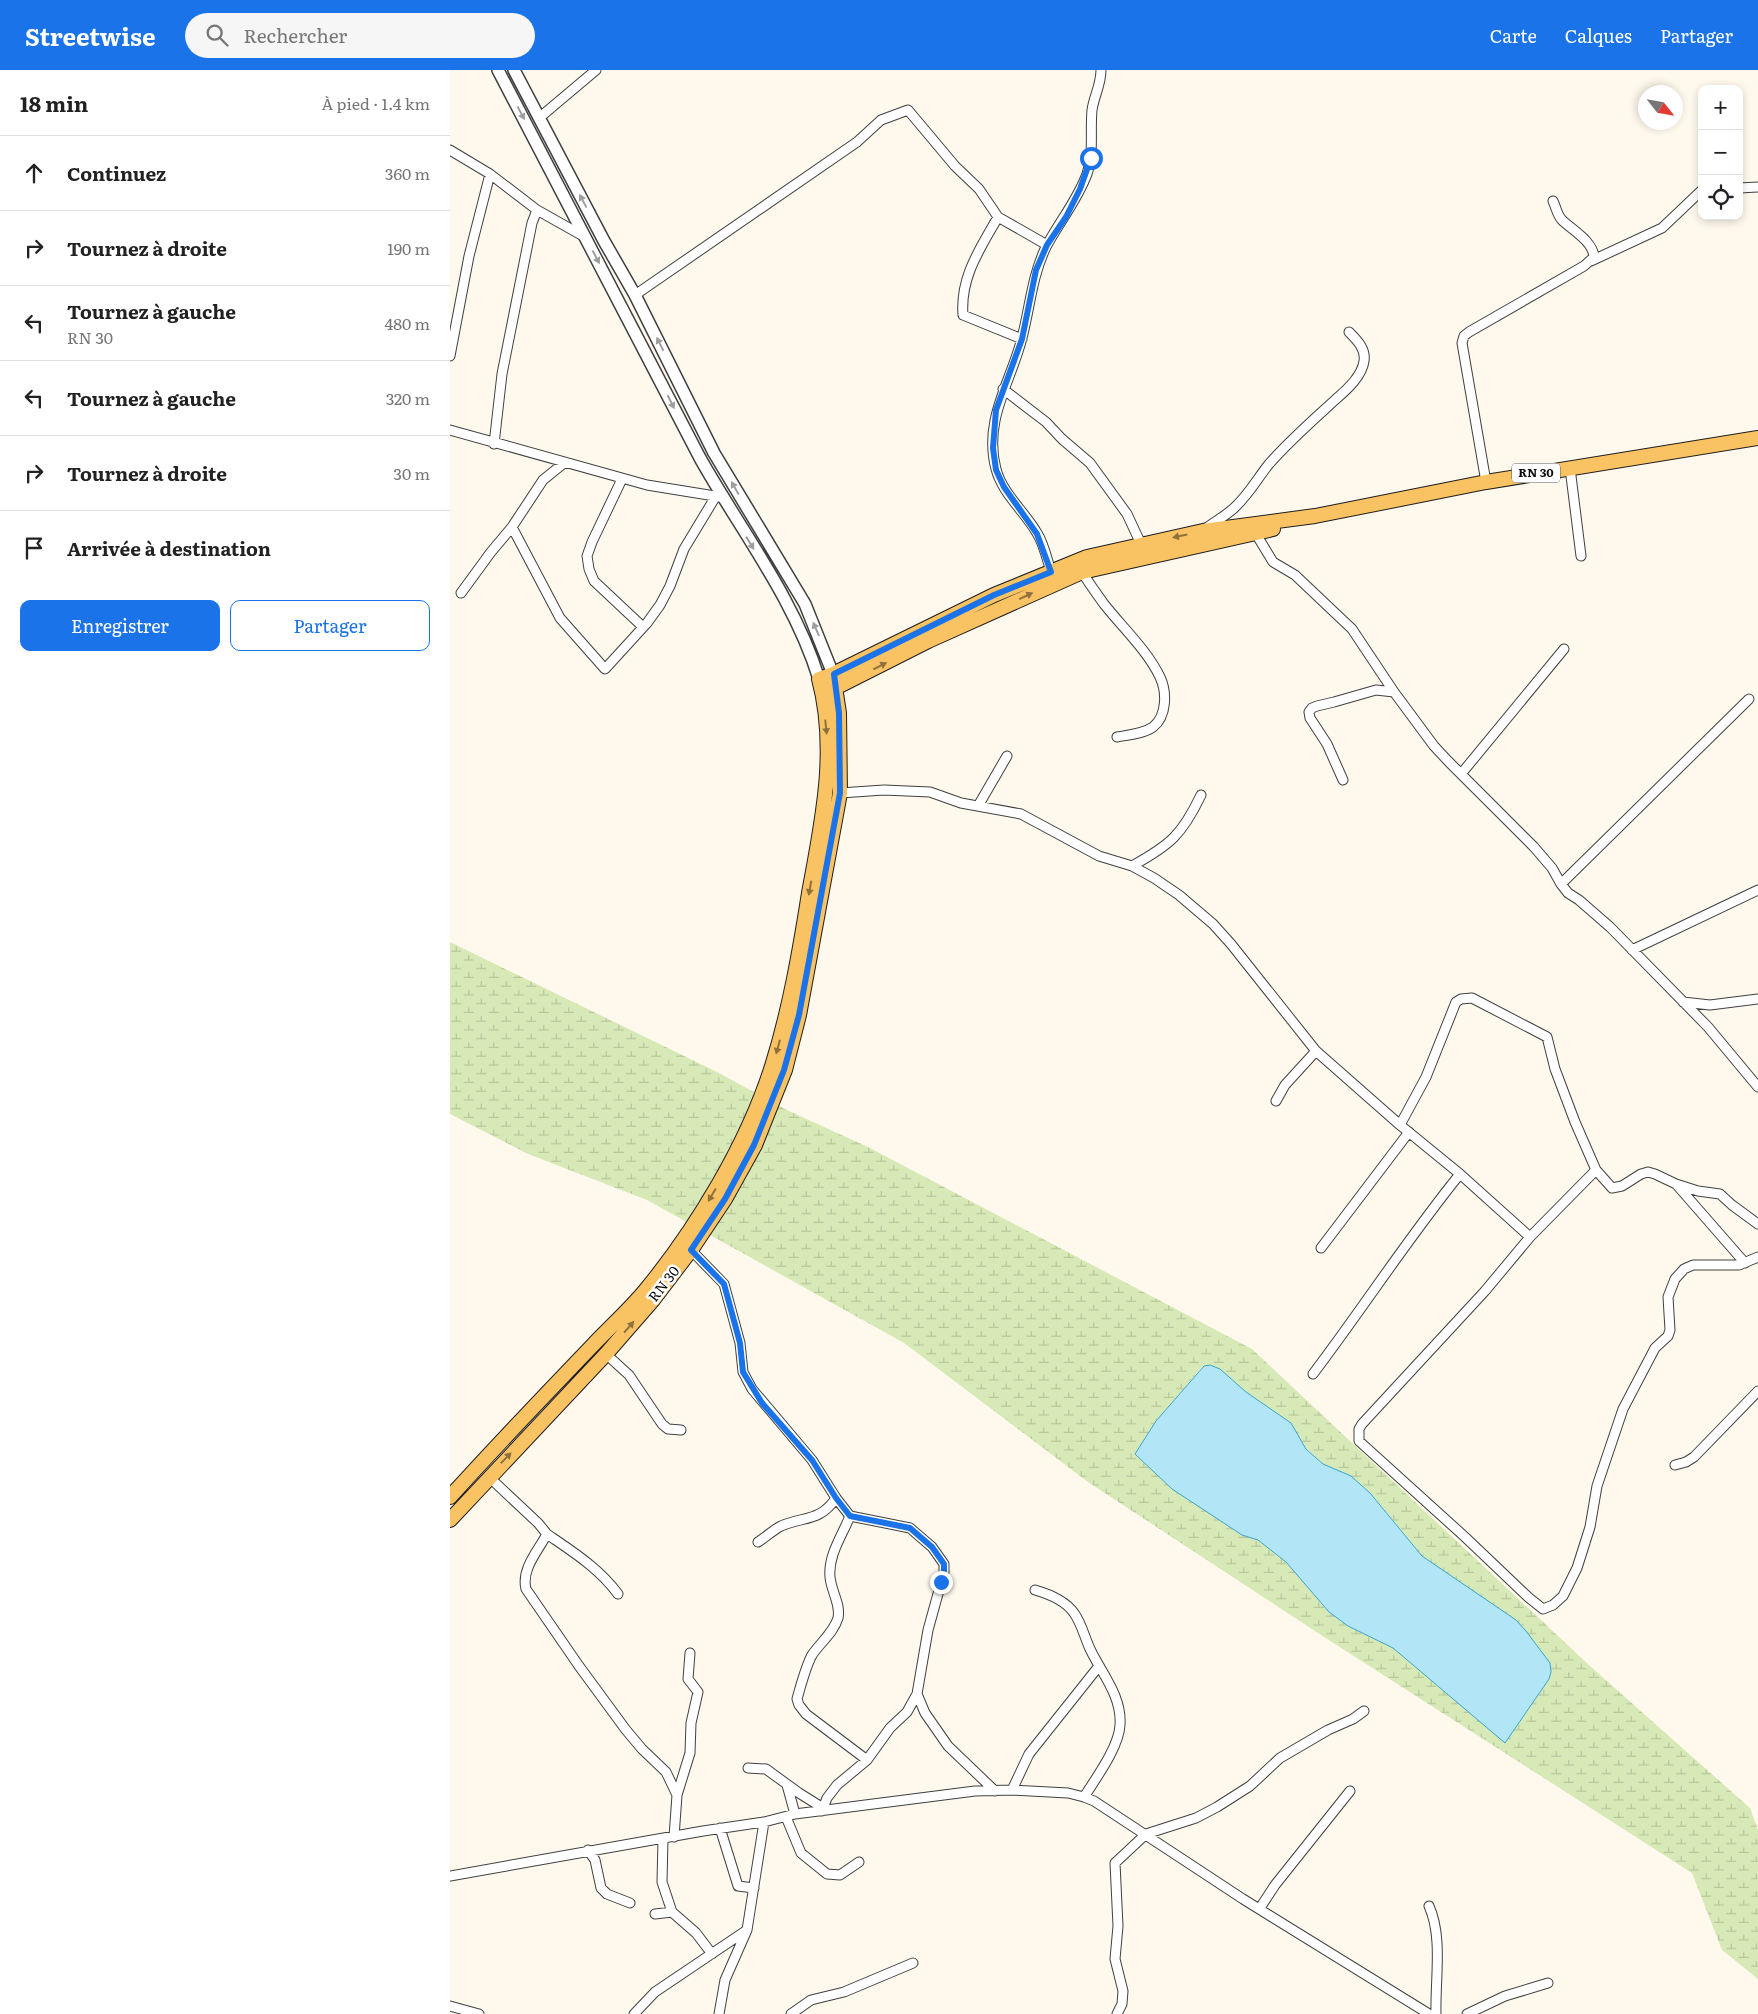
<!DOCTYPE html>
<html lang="fr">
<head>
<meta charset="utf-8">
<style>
  body { margin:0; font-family:Literata,serif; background:#f6f6f6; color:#222 }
  .controls { position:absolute; right:15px; top:15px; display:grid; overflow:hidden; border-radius:10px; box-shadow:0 2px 8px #0003 }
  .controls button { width:45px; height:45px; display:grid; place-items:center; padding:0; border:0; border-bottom:1px solid #e0e0e0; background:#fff; color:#222; font:25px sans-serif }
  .compass { position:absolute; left:1188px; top:15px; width:45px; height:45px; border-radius:50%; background:#fff; box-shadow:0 2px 8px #0003; rotate:121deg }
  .stop { position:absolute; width:15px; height:15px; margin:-11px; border:4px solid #1a73e8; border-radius:50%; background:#fff }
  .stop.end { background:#1a73e8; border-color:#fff; box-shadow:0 1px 5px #0008 }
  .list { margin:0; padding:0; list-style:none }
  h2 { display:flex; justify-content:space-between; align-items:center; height:65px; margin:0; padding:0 20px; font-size:21px }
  h2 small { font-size:16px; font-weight:400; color:#767676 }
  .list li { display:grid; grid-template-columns:32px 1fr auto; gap:15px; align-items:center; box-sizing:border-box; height:75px; padding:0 20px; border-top:1px solid #e0e0e0 }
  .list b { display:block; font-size:19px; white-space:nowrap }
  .list p { margin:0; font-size:16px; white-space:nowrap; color:#767676 }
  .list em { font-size:16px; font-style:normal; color:#767676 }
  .actions { display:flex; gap:10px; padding:15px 20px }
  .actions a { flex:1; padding:11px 0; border:1px solid #1a73e8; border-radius:10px; text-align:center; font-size:18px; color:#1a73e8 }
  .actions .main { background:#1a73e8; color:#fff }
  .icon { flex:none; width:28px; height:28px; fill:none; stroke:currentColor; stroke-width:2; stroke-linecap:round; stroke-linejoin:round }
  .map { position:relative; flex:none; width:1308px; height:1944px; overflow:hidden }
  header { display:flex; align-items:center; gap:30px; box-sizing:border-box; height:70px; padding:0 25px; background:#1a73e8; color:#fff }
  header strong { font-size:24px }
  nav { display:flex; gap:28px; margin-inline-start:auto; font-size:18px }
  .search { width:350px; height:45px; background:#f6f6f6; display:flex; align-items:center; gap:12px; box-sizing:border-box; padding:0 18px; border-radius:28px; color:#767676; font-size:19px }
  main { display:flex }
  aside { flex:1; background:#fff }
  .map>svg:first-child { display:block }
  .wetland { fill:url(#wetland-marsh); fill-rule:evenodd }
  .water { fill:#b2e5f6; stroke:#38a5cd }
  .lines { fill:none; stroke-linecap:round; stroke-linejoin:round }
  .minor-casing { stroke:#404040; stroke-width:11 }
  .tertiary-casing { stroke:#404040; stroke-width:14 }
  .primary-casing { stroke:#1e1e1e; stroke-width:16 }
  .minor { stroke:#fff; stroke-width:9 }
  .tertiary { stroke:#fff; stroke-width:11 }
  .primary { stroke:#f9c263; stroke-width:14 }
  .oneway { fill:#9e9e9e }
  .oneway2 { fill:#8f713c }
  .route { stroke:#1a73e8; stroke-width:6 }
  .labels { text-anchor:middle; stroke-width:5; stroke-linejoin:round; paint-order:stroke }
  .shield { fill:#fff; stroke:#565656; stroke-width:1 }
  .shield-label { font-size:12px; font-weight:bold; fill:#0d0d0d }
  .street-label { font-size:14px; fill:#0d0d0d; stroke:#fff }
</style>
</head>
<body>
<header>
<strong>Streetwise</strong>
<div class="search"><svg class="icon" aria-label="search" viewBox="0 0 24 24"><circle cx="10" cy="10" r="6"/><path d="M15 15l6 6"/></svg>Rechercher</div>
<nav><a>Carte</a><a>Calques</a><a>Partager</a></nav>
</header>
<main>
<aside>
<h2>18 min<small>À pied · 1.4 km</small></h2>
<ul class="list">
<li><svg class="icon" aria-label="ahead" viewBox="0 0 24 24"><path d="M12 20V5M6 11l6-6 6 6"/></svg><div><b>Continuez</b></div><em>360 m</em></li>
<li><svg class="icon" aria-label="right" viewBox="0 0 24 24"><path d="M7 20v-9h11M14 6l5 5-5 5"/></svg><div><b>Tournez à droite</b></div><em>190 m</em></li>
<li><svg class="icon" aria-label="left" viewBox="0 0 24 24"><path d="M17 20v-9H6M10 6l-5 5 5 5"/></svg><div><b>Tournez à gauche</b><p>RN 30</p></div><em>480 m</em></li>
<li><svg class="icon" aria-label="left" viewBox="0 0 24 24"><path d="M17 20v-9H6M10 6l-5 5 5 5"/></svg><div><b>Tournez à gauche</b></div><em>320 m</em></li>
<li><svg class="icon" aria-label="right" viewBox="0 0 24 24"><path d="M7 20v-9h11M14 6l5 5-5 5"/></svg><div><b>Tournez à droite</b></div><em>30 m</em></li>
<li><svg class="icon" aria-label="arrive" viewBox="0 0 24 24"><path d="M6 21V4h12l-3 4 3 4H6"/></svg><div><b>Arrivée à destination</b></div></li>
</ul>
<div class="actions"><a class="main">Enregistrer</a><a>Partager</a></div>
</aside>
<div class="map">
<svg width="1308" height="1944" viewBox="0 0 1308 1944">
  <defs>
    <pattern id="wetland-marsh" width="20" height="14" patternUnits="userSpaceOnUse" patternTransform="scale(1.25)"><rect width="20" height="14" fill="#d7e9b7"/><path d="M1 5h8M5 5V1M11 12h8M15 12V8" fill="none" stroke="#b7c79c"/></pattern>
  </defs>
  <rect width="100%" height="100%" fill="#fff9ed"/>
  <path class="wetland" d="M0,872L267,1002L339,1041L418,1077L802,1279L1140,1596L1300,1738L1308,1760V1909L1272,1880L1242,1803L874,1567L638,1412L454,1273L197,1130L78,1084L0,1044ZM753,1296L770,1299L796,1322L841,1353L856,1378L873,1394L901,1406L929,1433L972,1486L1066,1550L1076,1561L1099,1609L1055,1673L943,1578L898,1556L879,1542L836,1492L808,1470L792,1465L722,1419L685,1384L706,1351Z"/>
  <path class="water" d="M760,1295L770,1299L796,1322L841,1353L856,1379L873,1394L901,1406L920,1423L972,1486L1066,1550L1076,1561L1100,1593L1101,1602L1099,1609L1055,1673L943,1578L898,1556L879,1542L836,1492L808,1470L792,1465L722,1419L685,1384L706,1351L754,1296Z"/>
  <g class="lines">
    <g class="minor-casing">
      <path id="minor" d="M89,48L146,0
        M0,80L40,104L87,140L135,167
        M1289,118L1308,117
        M548,147C530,179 510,207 513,245L572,269
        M1141,191L1212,158L1252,120
        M185,225L407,72L431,50L458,40L505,96L529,119L548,147L597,175
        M0,286L19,186L40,104
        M553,319L596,352L612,369L640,393L677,444L691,474
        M0,360L197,415L271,427
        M44,374L52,304L82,153L87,140
        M1120,398L1131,486
        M172,409L142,472L137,486L139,499L144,511L193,557
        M1036,412L1012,273L1014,266L1019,262L1134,196L1144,187C1143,171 1122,160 1112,150C1107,145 1106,137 1103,131
        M62,457L110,548L155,599L197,553L210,535L220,516L234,479L266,426
        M755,459C764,452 775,446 783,439C798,426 807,409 819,394C839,371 862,351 885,330C895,321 912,307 914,291C916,279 907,270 899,262
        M806,464L823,492L845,505L902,559L944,622L984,676L998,691L1084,777L1102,798L1111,814L1118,823L1129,830L1160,857L1258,957L1308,1017
        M601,502C597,489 594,474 587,463C575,442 552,423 546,399C533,350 561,312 572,268C580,237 582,206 596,177C609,152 627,131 637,104C644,84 640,62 642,40C644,26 651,15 651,0
        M632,502C639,513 646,523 654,534C672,557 697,580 710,607C717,622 717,646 703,657C693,664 678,665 667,667
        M11,523L41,482L62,457L93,410L114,393
        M1011,704L1114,579
        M893,710L877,674L860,648L859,642L862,638L867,636L884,632L926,620L944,622
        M390,723L434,720L480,722L511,733L571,744L649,786L682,796L704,808L729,825L763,854L781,874L866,981L950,1055L1010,1104L1080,1167
        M528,736L557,686
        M682,796C720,775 732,765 751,725
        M1111,814L1299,629
        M1182,880L1308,820
        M1233,932L1260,935L1308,929
        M826,1031L835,1015L866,981
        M950,1055L976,1007L1006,932L1011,929L1022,928L1097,967L1105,999L1125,1052L1146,1100L1162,1118L1172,1116L1191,1104L1198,1102L1205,1104L1226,1114L1248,1121L1270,1124L1282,1135L1308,1154
        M1146,1100L1080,1167L1035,1221L912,1354L909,1359V1371L1015,1467L1078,1527L1093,1539L1103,1535L1113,1526L1127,1498L1140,1457L1147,1416L1173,1339L1205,1278L1218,1266L1220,1260L1218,1227L1225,1209L1234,1199L1243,1195H1289L1308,1187
        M1226,1114L1295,1193
        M871,1178L959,1062
        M241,1180L274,1214L290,1273L293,1302L302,1319L362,1390L386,1428L400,1446L460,1458L482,1477L494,1494V1502L478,1560L467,1624L457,1642L440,1658L417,1690L387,1715L377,1728L372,1741
        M156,1284L179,1305L212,1354L218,1359L231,1360
        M863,1304C913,1238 958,1168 1010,1104
        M1225,1395L1236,1392L1244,1387L1308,1321
        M39,1407L88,1453L97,1464C88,1481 71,1499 76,1519L129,1596L176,1660L192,1679L216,1702L227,1725
        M400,1446C392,1466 378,1485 380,1507C381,1521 391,1534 388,1548C384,1562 370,1573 362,1585C357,1594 350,1618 347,1629L349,1635L356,1644L417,1690
        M97,1464C123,1482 149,1498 168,1524
        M308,1472C316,1467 323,1460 331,1456C354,1446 370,1452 386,1428
        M585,1520C599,1524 615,1530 624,1543C632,1554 635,1569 641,1581C653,1605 672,1627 670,1655C669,1677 646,1708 634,1727
        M467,1624L475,1643L498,1676L545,1721
        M298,1698L316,1699L349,1723L373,1738
        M337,1715L345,1744
        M562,1720L579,1684L649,1596
        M336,1747L351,1783L377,1804L390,1805L409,1792
        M270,1758L288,1816L304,1818
        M696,1764L746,1748L767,1737L800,1716L830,1688L878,1660L903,1649L914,1641
        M224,1767L227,1725L240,1683L241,1653L248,1622L238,1609L240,1583
        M213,1769L212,1812L222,1842L246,1863L262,1884
        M138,1780L145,1790L151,1818L157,1824L180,1833
        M0,1806L253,1761L314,1752L345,1744L525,1721L562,1720L618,1723L634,1727L644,1731L793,1829L979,1944
        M979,1836C993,1867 985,1909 986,1944
        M810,1838L825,1815L900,1721
        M205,1844L222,1842
        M0,1936L29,1944
        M184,1944L205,1922L297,1860
        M269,1944L275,1910L297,1860L314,1752
        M341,1944L361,1930L394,1922L463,1893
        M667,1944L672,1934L673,1921L665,1889L668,1856L665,1793L696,1764
        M1017,1944L1055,1926L1098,1913"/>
    </g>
    <g class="tertiary-casing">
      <path id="tertiary" d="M48,0L250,388C291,461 344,528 369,609
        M64,0L154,171L185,225L264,383L355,534L383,604"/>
    </g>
    <g class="primary-casing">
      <path id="primary" d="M379,621L478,571L632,502L823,459
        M0,1427C46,1376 94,1326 142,1276C159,1258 178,1241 194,1222C247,1158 298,1073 323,993C340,938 350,880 359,823C372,752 388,680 369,609L383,604L544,525L637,487L753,461L865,446L1036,412L1308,368
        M0,1450L156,1284L203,1230L241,1180L275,1129L305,1075L335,1000L349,945L390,723L389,643L383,604"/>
    </g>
    <use href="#minor" class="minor"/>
    <use href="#tertiary" class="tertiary"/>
    <use href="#primary" class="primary"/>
  </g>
  <defs><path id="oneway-solid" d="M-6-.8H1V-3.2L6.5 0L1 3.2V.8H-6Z" transform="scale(1.25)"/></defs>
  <g class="oneway">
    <use href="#oneway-solid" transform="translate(71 43) rotate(62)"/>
    <use href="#oneway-solid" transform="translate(133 131) rotate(-118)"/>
    <use href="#oneway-solid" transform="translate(146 187) rotate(62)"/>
    <use href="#oneway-solid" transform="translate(210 274) rotate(-117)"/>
    <use href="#oneway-solid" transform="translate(221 332) rotate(63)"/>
    <use href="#oneway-solid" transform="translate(285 418) rotate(-120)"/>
    <use href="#oneway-solid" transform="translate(300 473) rotate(58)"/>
    <use href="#oneway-solid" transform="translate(366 559) rotate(-114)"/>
  </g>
  <g class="oneway2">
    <use href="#oneway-solid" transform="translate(730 466) rotate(168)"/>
    <use href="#oneway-solid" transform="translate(576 526) rotate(-25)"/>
    <use href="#oneway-solid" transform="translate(430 596) rotate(-27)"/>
    <use href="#oneway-solid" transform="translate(376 657) rotate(84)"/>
    <use href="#oneway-solid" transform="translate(360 818) rotate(100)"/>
    <use href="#oneway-solid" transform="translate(328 977) rotate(105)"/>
    <use href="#oneway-solid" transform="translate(262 1125) rotate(121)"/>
    <use href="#oneway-solid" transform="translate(179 1257) rotate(-49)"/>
    <use href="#oneway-solid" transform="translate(56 1388) rotate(-46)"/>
  </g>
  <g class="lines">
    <path class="route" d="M491,1512L494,1502V1494L482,1477L460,1458L400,1446L386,1428L362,1390L312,1333L293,1302L290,1273L274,1214L241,1180L275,1129L304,1075L334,1000L349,945L390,723L389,643L384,604L544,525L601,502L587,464L554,417L546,400L543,378L546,340L572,269L586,200L597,175L616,147L630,119L641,88"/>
  </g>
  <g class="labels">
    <rect class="shield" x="1062" y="393.5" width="48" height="19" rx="4"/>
    <g class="shield-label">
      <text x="1086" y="407">RN 30</text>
    </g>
    <g class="street-label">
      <text transform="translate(214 1214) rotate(-52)" y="5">RN 30</text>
    </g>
  </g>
</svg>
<div class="controls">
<button>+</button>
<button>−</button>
<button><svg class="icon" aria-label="locate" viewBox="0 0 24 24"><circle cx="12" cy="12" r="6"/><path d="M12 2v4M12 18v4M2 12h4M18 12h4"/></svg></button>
</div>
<svg class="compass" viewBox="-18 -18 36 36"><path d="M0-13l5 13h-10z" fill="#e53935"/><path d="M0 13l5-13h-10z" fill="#767676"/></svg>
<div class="stop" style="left:641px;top:88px"></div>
<div class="stop end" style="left:491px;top:1512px"></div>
</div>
</main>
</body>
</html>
